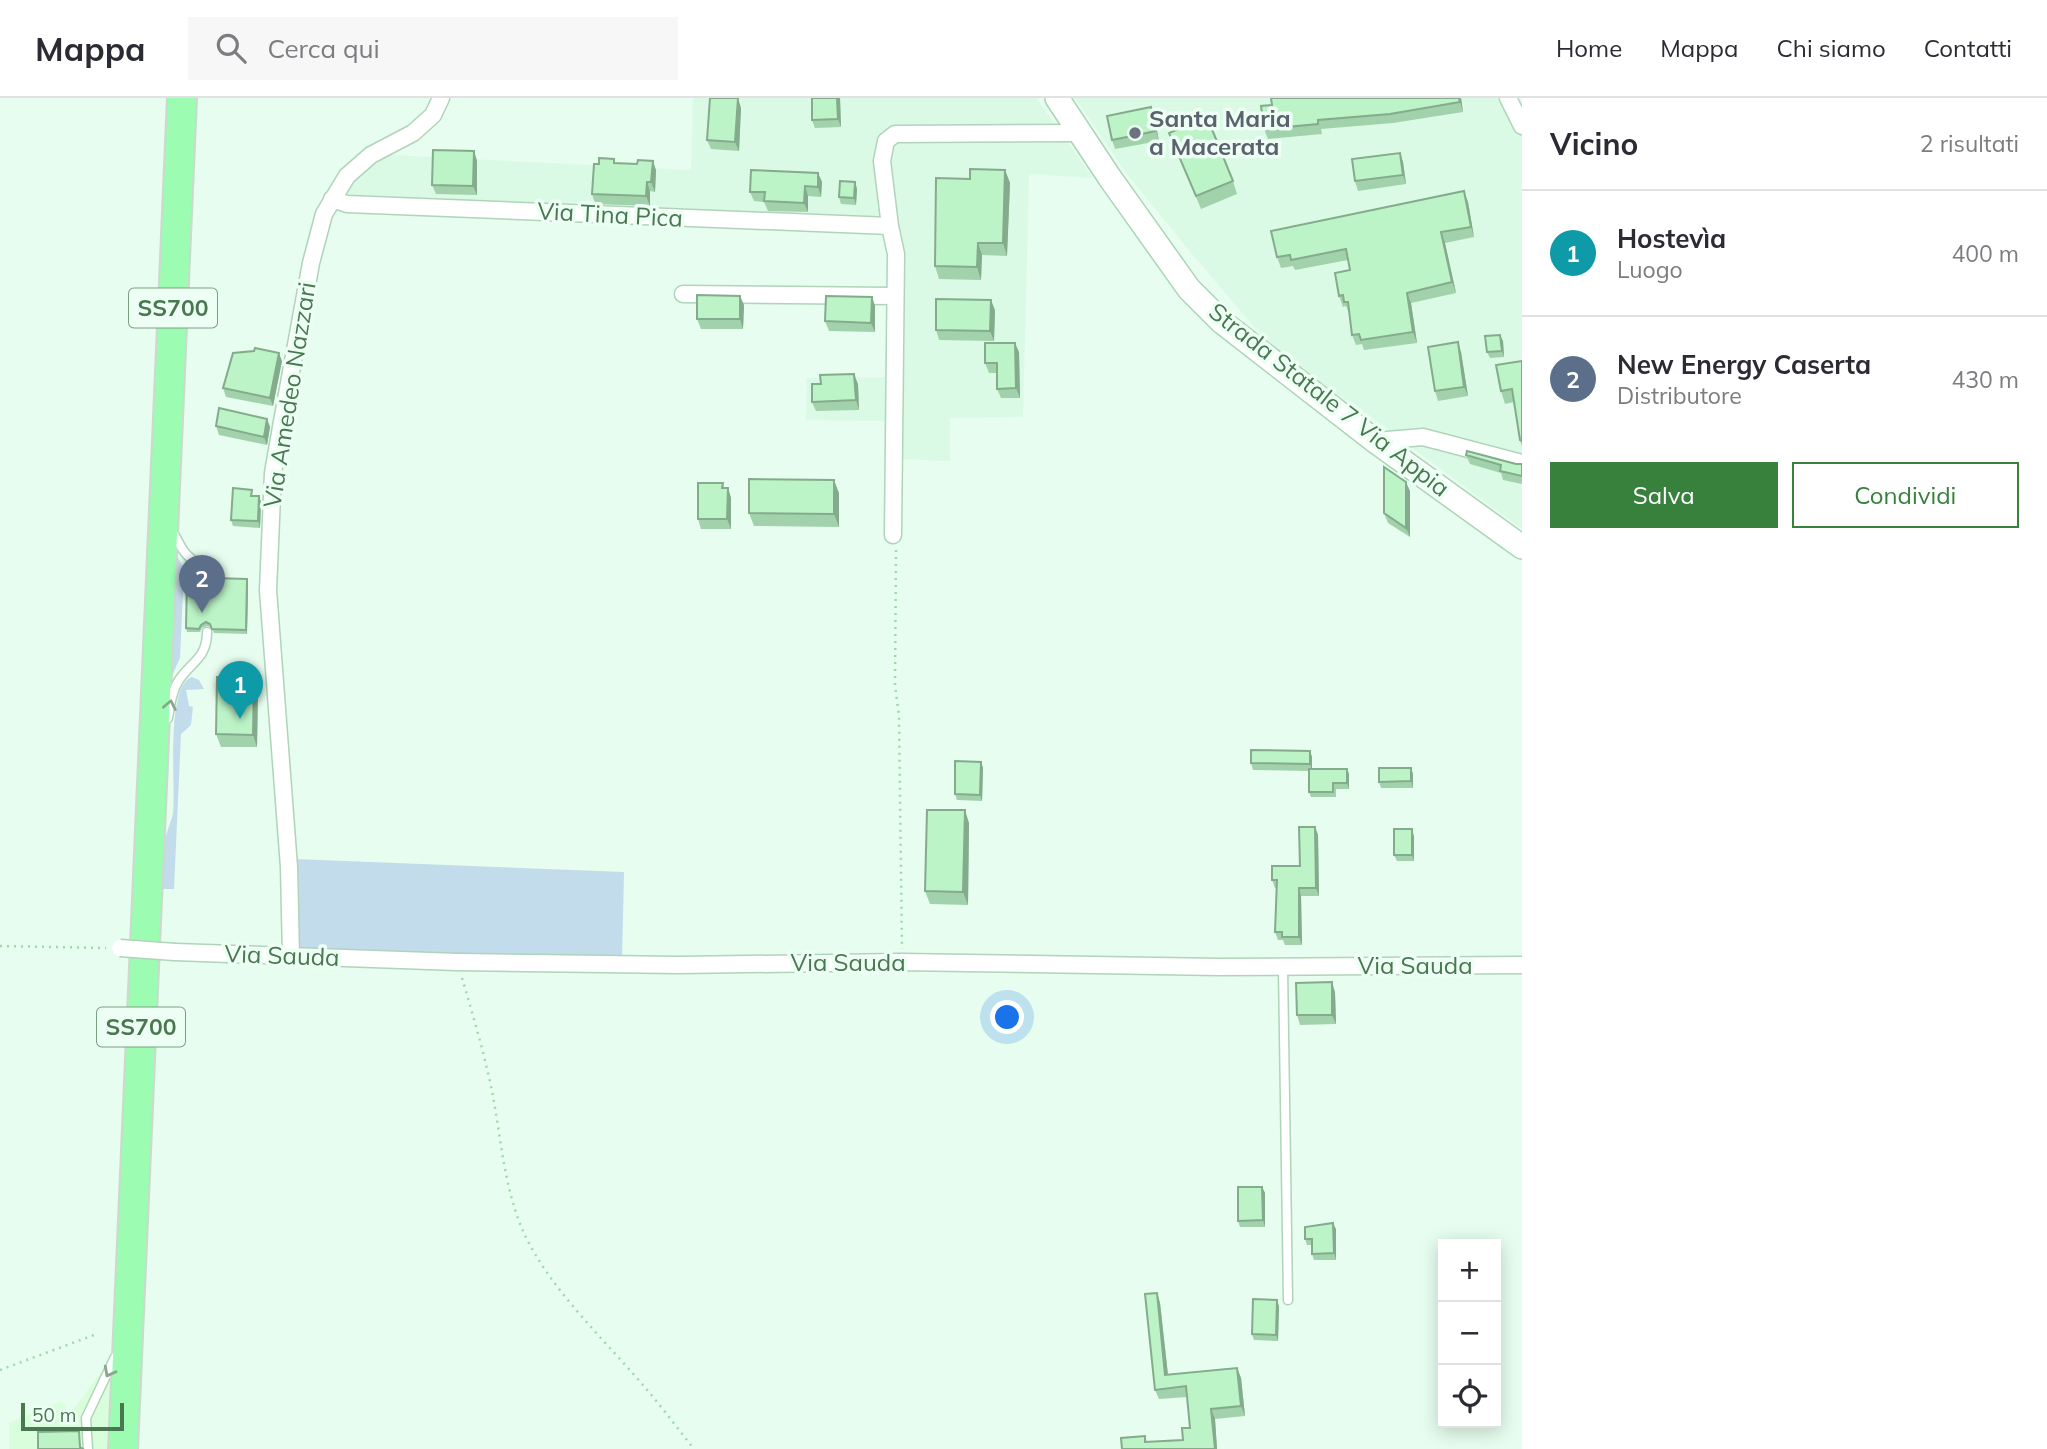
<!DOCTYPE html>
<html lang="it">
<head>
<meta charset="utf-8">
<style>
  body { margin:0; font-family:Mulish,sans-serif; background:#f7f7f7; color:#2b2b33 }
  .controls { position:absolute; right:21px; bottom:21px; display:grid; overflow:hidden; border-radius:0px; box-shadow:0 4px 18px #0003 }
  .controls button { width:63px; height:63px; display:grid; place-items:center; padding:0; border:0; border-bottom:2px solid #e1e1e2; background:#fff; color:#2b2b33; font:35px sans-serif }
  .scale { position:absolute; left:21px; bottom:18px; width:103px; box-sizing:border-box; padding-left:7px; border:4px solid #497850; border-top:0; font-size:19px; line-height:24px; white-space:nowrap; color:#497850; -webkit-text-stroke:5px #edfff4; paint-order:stroke }
  .you { position:absolute; left:1008px; top:920px; width:24px; height:24px; margin:-18px; border:5px solid #fff; border-radius:50%; background:#1a73e8; box-shadow:0 0 0 10px #1a73e833 }
  .badge { display:grid; place-items:center; width:46px; height:46px; border-radius:50%; background:#38813d; color:#fff; font-size:23px; font-weight:700 }
  .pin { position:absolute; translate:-50% -58px; filter:drop-shadow(0 2px 4px #0008) }
  .pin::after { content:''; position:absolute; top:37px; width:24px; height:21px; background:inherit; clip-path:polygon(0 0,100% 0,50% 100%) }
  .list { margin:0; padding:0; list-style:none }
  h2 { display:flex; justify-content:space-between; align-items:center; height:91px; margin:0; padding:0 28px; font-size:30px }
  h2 small { font-size:23px; font-weight:400; color:#7c7c81 }
  .list li { display:grid; grid-template-columns:46px 1fr auto; gap:21px; align-items:center; box-sizing:border-box; height:126px; padding:0 28px; border-top:2px solid #e1e1e2 }
  .list b { display:block; font-size:26px; white-space:nowrap }
  .list p { margin:0; font-size:23px; white-space:nowrap; color:#7c7c81 }
  .list em { font-size:23px; font-style:normal; color:#7c7c81 }
  .actions { display:flex; gap:14px; padding:21px 28px }
  .actions a { flex:1; padding:16px 0; border:2px solid #38813d; border-radius:0px; text-align:center; font-size:24px; color:#38813d }
  .actions .main { background:#38813d; color:#fff }
  .icon { flex:none; width:38px; height:38px; fill:none; stroke:currentColor; stroke-width:2; stroke-linecap:round; stroke-linejoin:round }
  .map { position:relative; flex:none; width:1522px; height:1351px; overflow:hidden }
  header { display:flex; align-items:center; gap:42px; box-sizing:border-box; height:98px; padding:0 35px; background:#fff; border-bottom:2px solid #e1e1e2 }
  header strong { font-size:33px }
  nav { display:flex; gap:38px; margin-inline-start:auto; font-size:24px }
  .search { width:490px; height:63px; background:#f7f7f7; display:flex; align-items:center; gap:18px; box-sizing:border-box; padding:0 24px; border-radius:0px; color:#7c7c81; font-size:26px }
  main { display:flex }
  aside { flex:1; background:#fff }
  .map>svg:first-child { display:block }
  .residential { fill:#dafae5 }
  .commercial { fill:#d9fedc }
  .green { fill:#c3dcec }
  .lines { fill:none; stroke-linecap:round; stroke-linejoin:round }
  .service-casing { stroke:#b0d4b9; stroke-width:11 }
  .minor-casing { stroke:#b0d4b9; stroke-width:19 }
  .secondary-casing { stroke:#abd5b5; stroke-width:26 }
  .trunk-casing { stroke:#ccd9ce; stroke-width:32 }
  .path { stroke:#9fd9a9; stroke-width:2.5; stroke-dasharray:2 5; stroke-linecap:butt }
  .service { stroke:#fff; stroke-width:8 }
  .minor { stroke:#fff; stroke-width:16 }
  .secondary { stroke:#fff; stroke-width:23 }
  .trunk { stroke:#9bfcb2; stroke-width:28 }
  .minor-bridge-casing { stroke:#b0d4b9; stroke-width:19; stroke-linecap:butt }
  .minor-bridge { stroke:#fff; stroke-width:16 }
  .wall { fill:#a2d2ab }
  .shaded-wall { fill:#84ab8b }
  .building { fill:#bcf4c7; stroke:#84ab8b; stroke-width:2 }
  .oneway { stroke:#89a78d }
  .worship-dot { fill:#6b7280; stroke:#edfff4; stroke-width:2.5 }
  .labels { text-anchor:middle; stroke-width:7; stroke-linejoin:round; paint-order:stroke }
  .shield { fill:#edfff4; stroke:#7aa081; stroke-width:2 }
  .shield-label { font-size:23px; font-weight:bold; fill:#497850 }
  .worship-label { font-size:24px; font-weight:bold; fill:#5b616d; stroke:#edfff4; text-anchor:start }
  .street-label { font-size:24px; fill:#497850; stroke:#edfff4 }
</style>
</head>
<body>
<header>
<strong>Mappa</strong>
<div class="search"><svg class="icon" aria-label="search" viewBox="0 0 24 24"><circle cx="10" cy="10" r="6"/><path d="M15 15l6 6"/></svg>Cerca qui</div>
<nav><a>Home</a><a>Mappa</a><a>Chi siamo</a><a>Contatti</a></nav>
</header>
<main>
<div class="map">
<svg width="1522" height="1351" viewBox="0 0 1522 1351">
  <rect width="100%" height="100%" fill="#e6fdef"/>
  <path class="residential" d="M693,0H1036L1093,80L1029,76L1023,319L950,320V363L900,361V323L806,322L807,280L890,279L892,175L886,133L345,108L350,85L368,68L390,57L691,72Z
    M1075,0H1517L1522,9V431L1372,320L1281,257L1255,230L1192,156L1127,76Z"/>
  <path class="commercial" d="M114,1264L110,1292L107,1351H9V1325L62,1303L68,1314L77,1307L98,1278Z"/>
  <path class="green" d="M175,454L184,471L180,560L171,580Z
    M192,579L199,582L204,591L186,592L189,608L193,609L191,627L181,636L174,791H162C162,776 161,761 164,747C165,736 171,726 173,715C176,689 165,587 192,579Z
    M294,761L624,774L622,862L303,853L298,848Z"/>
  <g class="lines">
    <g class="service-casing">
      <path id="service" d="M172,433C177,440 181,451 187,457C196,466 207,469 208,483
        M168,620C170,607 172,593 179,582C192,563 207,560 207,534
        M1283,869L1288,1202
        M88,1351L86,1320L115,1259"/>
    </g>
    <g class="minor-casing">
      <path id="minor" d="M1508,0L1522,28
        M332,101L347,106L890,128L882,63L886,43L895,36L1080,35
        M890,128L896,156L893,437
        M683,196L894,198
        M1375,343L1423,339L1522,365
        M175,854L457,864L679,867L901,864L1220,869L1522,867
        M291,858L289,769L268,492L273,375L281,329L311,165L324,116L347,78L371,57L413,35L433,17L441,0"/>
    </g>
    <g class="secondary-casing">
      <path id="secondary" d="M1057,0L1110,80L1189,191L1222,224L1375,343L1522,449"/>
    </g>
    <g class="trunk-casing">
      <path id="trunk" d="M123,1351L182,0"/>
    </g>
    <path class="path" d="M896,452L895,587L899,618L902,851
      M0,848L106,850
      M462,880C473,917 484,955 492,993C501,1040 504,1089 523,1133C549,1191 607,1244 648,1293C664,1312 679,1332 694,1351
      M0,1272L94,1237"/>
    <use href="#service" class="service"/>
    <use href="#minor" class="minor"/>
    <use href="#secondary" class="secondary"/>
    <use href="#trunk" class="trunk"/>
    <g class="minor-bridge-casing">
      <path id="minor-bridge" d="M120,850L175,854"/>
    </g>
    <use href="#minor-bridge" class="minor-bridge"/>
  </g>
  <path class="wall" d="M840,0L841,29L815,30L812,22Z
    M1461,0L1463,14L1393,25L1321,31L1322,36L1268,41L1264,31L1261,8Z
    M741,10L739,53L711,51L707,42Z
    M1154,18L1159,43L1115,51L1112,42Z
    M1169,35L1233,83L1237,96L1201,111Z
    M474,53L477,63V97L436,96L432,87Z
    M1400,55L1403,64L1406,86L1358,93L1355,83Z
    M616,65L656,72L655,94L650,93V108L595,106L592,96L599,66Z
    M1005,72L1010,85L1007,158L982,157L981,182L939,181L935,168L970,81Z
    M818,75L822,84L821,99L808,98V114L768,113L764,104L754,103L750,94Z
    M855,84L857,91L856,107L841,106L839,99Z
    M1468,104L1474,139L1445,145L1456,195L1411,205L1417,245L1364,252L1362,246L1356,247L1352,237L1349,215L1346,208L1343,209L1339,198L1350,172L1348,162L1295,172L1293,168L1281,170L1277,159Z
    M872,199L875,208V234L829,233L825,223Z
    M744,207L743,231H701L697,221Z
    M995,212L994,243L939,242L936,232Z
    M1503,243L1504,259L1490,260L1487,254Z
    M1019,254L1020,300H1001L997,291V275H989L985,265Z
    M1461,254L1468,298L1438,303L1435,293Z
    M282,263L273,308L226,299L223,290Z
    M1522,263V349L1520,342L1514,304L1505,306L1501,293Z
    M858,286L859,312L816,313L812,304Z
    M267,321L270,329L267,347L219,337L216,328Z
    M1466,357L1516,366H1522V386L1503,382L1501,375L1470,366Z
    M723,385L724,390H728L731,400V431H701L698,421Z
    M1410,393V439L1388,425L1384,415Z
    M839,395V429L754,428L749,415Z
    M254,398H259L261,404L260,430L233,428L231,422Z
    M202,484L207,486L248,484L247,536L214,535L211,529L207,528L202,530L200,534H187L186,530Z
    M258,593L257,649H221L216,636Z
    M1310,653L1312,659V671H1347L1349,676V691H1336V699H1311L1309,694V673L1253,672L1251,665Z
    M981,664L983,670L982,703L957,702L955,696Z
    M1411,670L1413,676V690H1381L1379,684Z
    M969,725L968,807L930,806L925,793Z
    M1315,729L1318,737L1319,798H1301L1302,847H1285L1283,842H1278L1275,834L1276,790H1275L1272,782L1300,768Z
    M1414,738V763H1397L1394,757Z
    M1335,894L1336,926L1300,927L1297,917Z
    M1262,1089L1265,1095V1129H1240L1238,1123Z
    M1336,1131V1162H1314L1312,1156V1147H1307L1305,1141Z
    M1157,1195L1160,1205L1168,1276L1237,1270L1241,1280L1245,1318L1215,1321L1217,1351H1122L1145,1338L1147,1344L1183,1342L1190,1330L1187,1299L1159,1301L1155,1292Z
    M1279,1208L1278,1243L1254,1242L1252,1236Z"/>
  <path class="shaded-wall" d="M738,0L741,10L739,53L735,44Z
    M837,0H840L841,29L838,21Z
    M1459,0H1461L1463,14L1460,4Z
    M1151,9L1154,18L1159,43L1156,33Z
    M474,53L477,63V97L473,88Z
    M1400,55L1403,64L1406,86L1403,77Z
    M653,63L656,72L655,94L651,84Z
    M1005,72L1010,85L1007,158L1003,145Z
    M818,75L822,84L821,99L818,89Z
    M647,84L650,93V108L646,98Z
    M855,84L857,91L856,107L854,100Z
    M805,88L808,98V114L804,105Z
    M1464,93L1468,104L1474,139L1471,129Z
    M1441,134L1445,145L1456,195L1452,184Z
    M978,145L982,157L981,182L977,169Z
    M1407,195L1411,205L1417,245L1413,234Z
    M740,198L744,207L743,231L740,221Z
    M872,199L875,208V234L871,225Z
    M991,202L995,212L994,243L990,233Z
    M1500,237L1503,243L1504,259L1502,253Z
    M1458,244L1461,254L1468,298L1464,289Z
    M1015,245L1019,254L1020,300L1016,290Z
    M279,255L282,263L273,308L270,300Z
    M854,276L858,286L859,312L856,302Z
    M267,321L270,329L267,347L264,339Z
    M834,382L839,395V429L834,416Z
    M1406,384L1410,393V439L1406,430Z
    M728,390L731,400V431L727,421Z
    M259,398L261,404L260,430L258,423Z
    M247,481L248,484L247,536L246,532Z
    M254,580L258,593L257,649L253,637Z
    M1310,653L1312,659V673L1310,666Z
    M981,664L983,670L982,703L980,697Z
    M1411,670L1413,676V690L1411,683Z
    M1347,671L1349,676V691L1347,685Z
    M965,712L969,725L968,807L963,794Z
    M1315,729L1318,737L1319,798L1316,790Z
    M1412,731L1414,738V763L1412,757Z
    M1299,790L1301,798L1302,847L1299,839Z
    M1332,884L1335,894L1336,926L1332,917Z
    M1262,1089L1265,1095V1129L1263,1122Z
    M1333,1125L1336,1131V1162L1334,1155Z
    M1157,1195L1160,1205L1169,1287L1165,1277Z
    M1277,1202L1279,1208L1278,1243L1276,1237Z
    M1237,1270L1241,1280L1245,1318L1241,1308Z
    M1211,1311L1215,1321L1217,1351H1215Z"/>
  <path class="building" d="M710,0H738L735,44L707,42Z
    M812,0H837L838,21L812,22Z
    M1271,0H1459L1460,4L1390,16L1318,22V26L1264,31L1261,8L1272,7Z
    M1151,9L1156,33L1112,42L1107,18Z
    M1207,19L1233,83L1196,98L1169,35Z
    M433,52L474,53L473,88L432,87Z
    M1400,55L1403,77L1355,83L1352,61Z
    M599,60L614,61V65L637,66L638,62L653,63L651,84H647L646,98L592,96L594,66H599Z
    M970,71L1005,72L1003,145H978L977,169L935,168L936,80L970,81Z
    M751,72L818,75V89L805,88L804,105L764,103L765,94H750Z
    M840,83L855,84L854,100L839,99Z
    M1464,93L1471,129L1441,134L1452,184L1407,195L1413,234L1361,242L1359,236L1352,237L1348,204H1344L1343,197L1339,198L1335,175L1350,172L1346,151L1291,162L1290,157L1277,159L1271,133Z
    M697,197L740,198V221H697Z
    M826,198L872,199L871,225L825,223Z
    M936,201L991,202L990,233L936,232Z
    M1500,237L1502,253L1487,254L1485,238Z
    M1458,244L1464,289L1435,293L1428,249Z
    M985,245H1015L1016,290L997,291V265H985Z
    M255,250L279,255L270,300L223,290L233,255L254,253Z
    M1522,263V343L1520,342L1512,291L1501,293L1496,267Z
    M854,276L856,302L812,304V286H821L820,277Z
    M219,310L267,321L264,339L216,328Z
    M1467,353L1516,366H1522V378L1500,373L1501,367L1466,357Z
    M1384,369L1406,384V430L1384,415Z
    M749,381L834,382V416L749,415Z
    M698,385H723L722,390H728L727,421H698Z
    M233,390L252,392L251,398H259L258,423L231,422Z
    M187,479H200L202,484L207,486L211,484L213,480L247,481L246,532L212,531L210,526L206,524L201,527L199,531L186,530Z
    M217,579L254,580L253,637L216,636Z
    M1251,652L1310,653V666L1251,665Z
    M955,663L981,664L980,697L955,696Z
    M1379,670H1411V683L1379,684Z
    M1309,671H1347V685H1333V694H1309Z
    M927,712H965L963,794L925,793Z
    M1299,729H1315L1316,790H1299V839H1282V834H1275L1277,782H1272V768H1300Z
    M1394,731H1412V757H1394Z
    M1332,884V917H1297L1296,885Z
    M1238,1089H1262L1263,1122L1238,1123Z
    M1333,1125L1334,1155L1312,1156V1141H1305V1129Z
    M1157,1195L1165,1277L1237,1270L1241,1308L1211,1311L1215,1351H1122L1121,1340L1145,1338V1344L1183,1342L1182,1330H1190L1186,1288L1155,1292L1145,1196Z
    M1253,1201L1277,1202L1276,1237L1252,1236Z
    M79,1333L80,1349L83,1351H38V1334Z"/>
  <defs><path id="oneway-chevron" d="M-2-3.5L2.5 0L-2 3.5" fill="none" stroke-width="1.6" stroke-linecap="round" stroke-linejoin="round" transform="scale(1.75)"/></defs>
  <g class="oneway">
    <use href="#oneway-chevron" transform="translate(170 607) rotate(-79)"/>
    <use href="#oneway-chevron" transform="translate(109 1274) rotate(118)"/>
  </g>
  <circle class="worship-dot" cx="1135" cy="35" r="7"/>
  <g class="labels">
    <g class="shield">
      <rect x="129" y="190.5" width="88" height="39" rx="5"/>
      <rect x="97" y="909.5" width="88" height="39" rx="5"/>
    </g>
    <g class="shield-label">
      <text x="173" y="218">SS700</text>
      <text x="141" y="937">SS700</text>
    </g>
    <g class="worship-label">
      <text x="1149" y="29">Santa Maria<tspan x="1149" dy="28">a Macerata</tspan></text>
    </g>
    <g class="street-label">
      <text transform="translate(610 117) rotate(3)" y="8">Via Tina Pica</text>
      <text transform="translate(290 297) rotate(-81)" y="8">Via Amedeo Nazzari</text>
      <text transform="translate(1329 302) rotate(38)" y="8">Strada Statale 7 Via Appia</text>
      <text transform="translate(282 858) rotate(2)" y="8">Via Sauda</text>
      <text x="848" y="873">Via Sauda</text>
      <text x="1415" y="876">Via Sauda</text>
    </g>
  </g>
</svg>
<div class="controls">
<button>+</button>
<button>−</button>
<button><svg class="icon" aria-label="locate" viewBox="0 0 24 24"><circle cx="12" cy="12" r="6"/><path d="M12 2v4M12 18v4M2 12h4M18 12h4"/></svg></button>
</div>
<div class="scale">50 m</div>
<div class="you"></div>
<div class="pin badge" style="left:240px;top:621px;background:#0f9aa8">1</div>
<div class="pin badge" style="left:202px;top:515px;background:#5c6f8a">2</div>
</div>
<aside>
<h2>Vicino<small>2 risultati</small></h2>
<ul class="list">
<li><span class="badge" style="background:#0f9aa8">1</span><div><b>Hostevìa</b><p>Luogo</p></div><em>400 m</em></li>
<li><span class="badge" style="background:#5c6f8a">2</span><div><b>New Energy Caserta</b><p>Distributore</p></div><em>430 m</em></li>
</ul>
<div class="actions"><a class="main">Salva</a><a>Condividi</a></div>
</aside>
</main>
</body>
</html>
